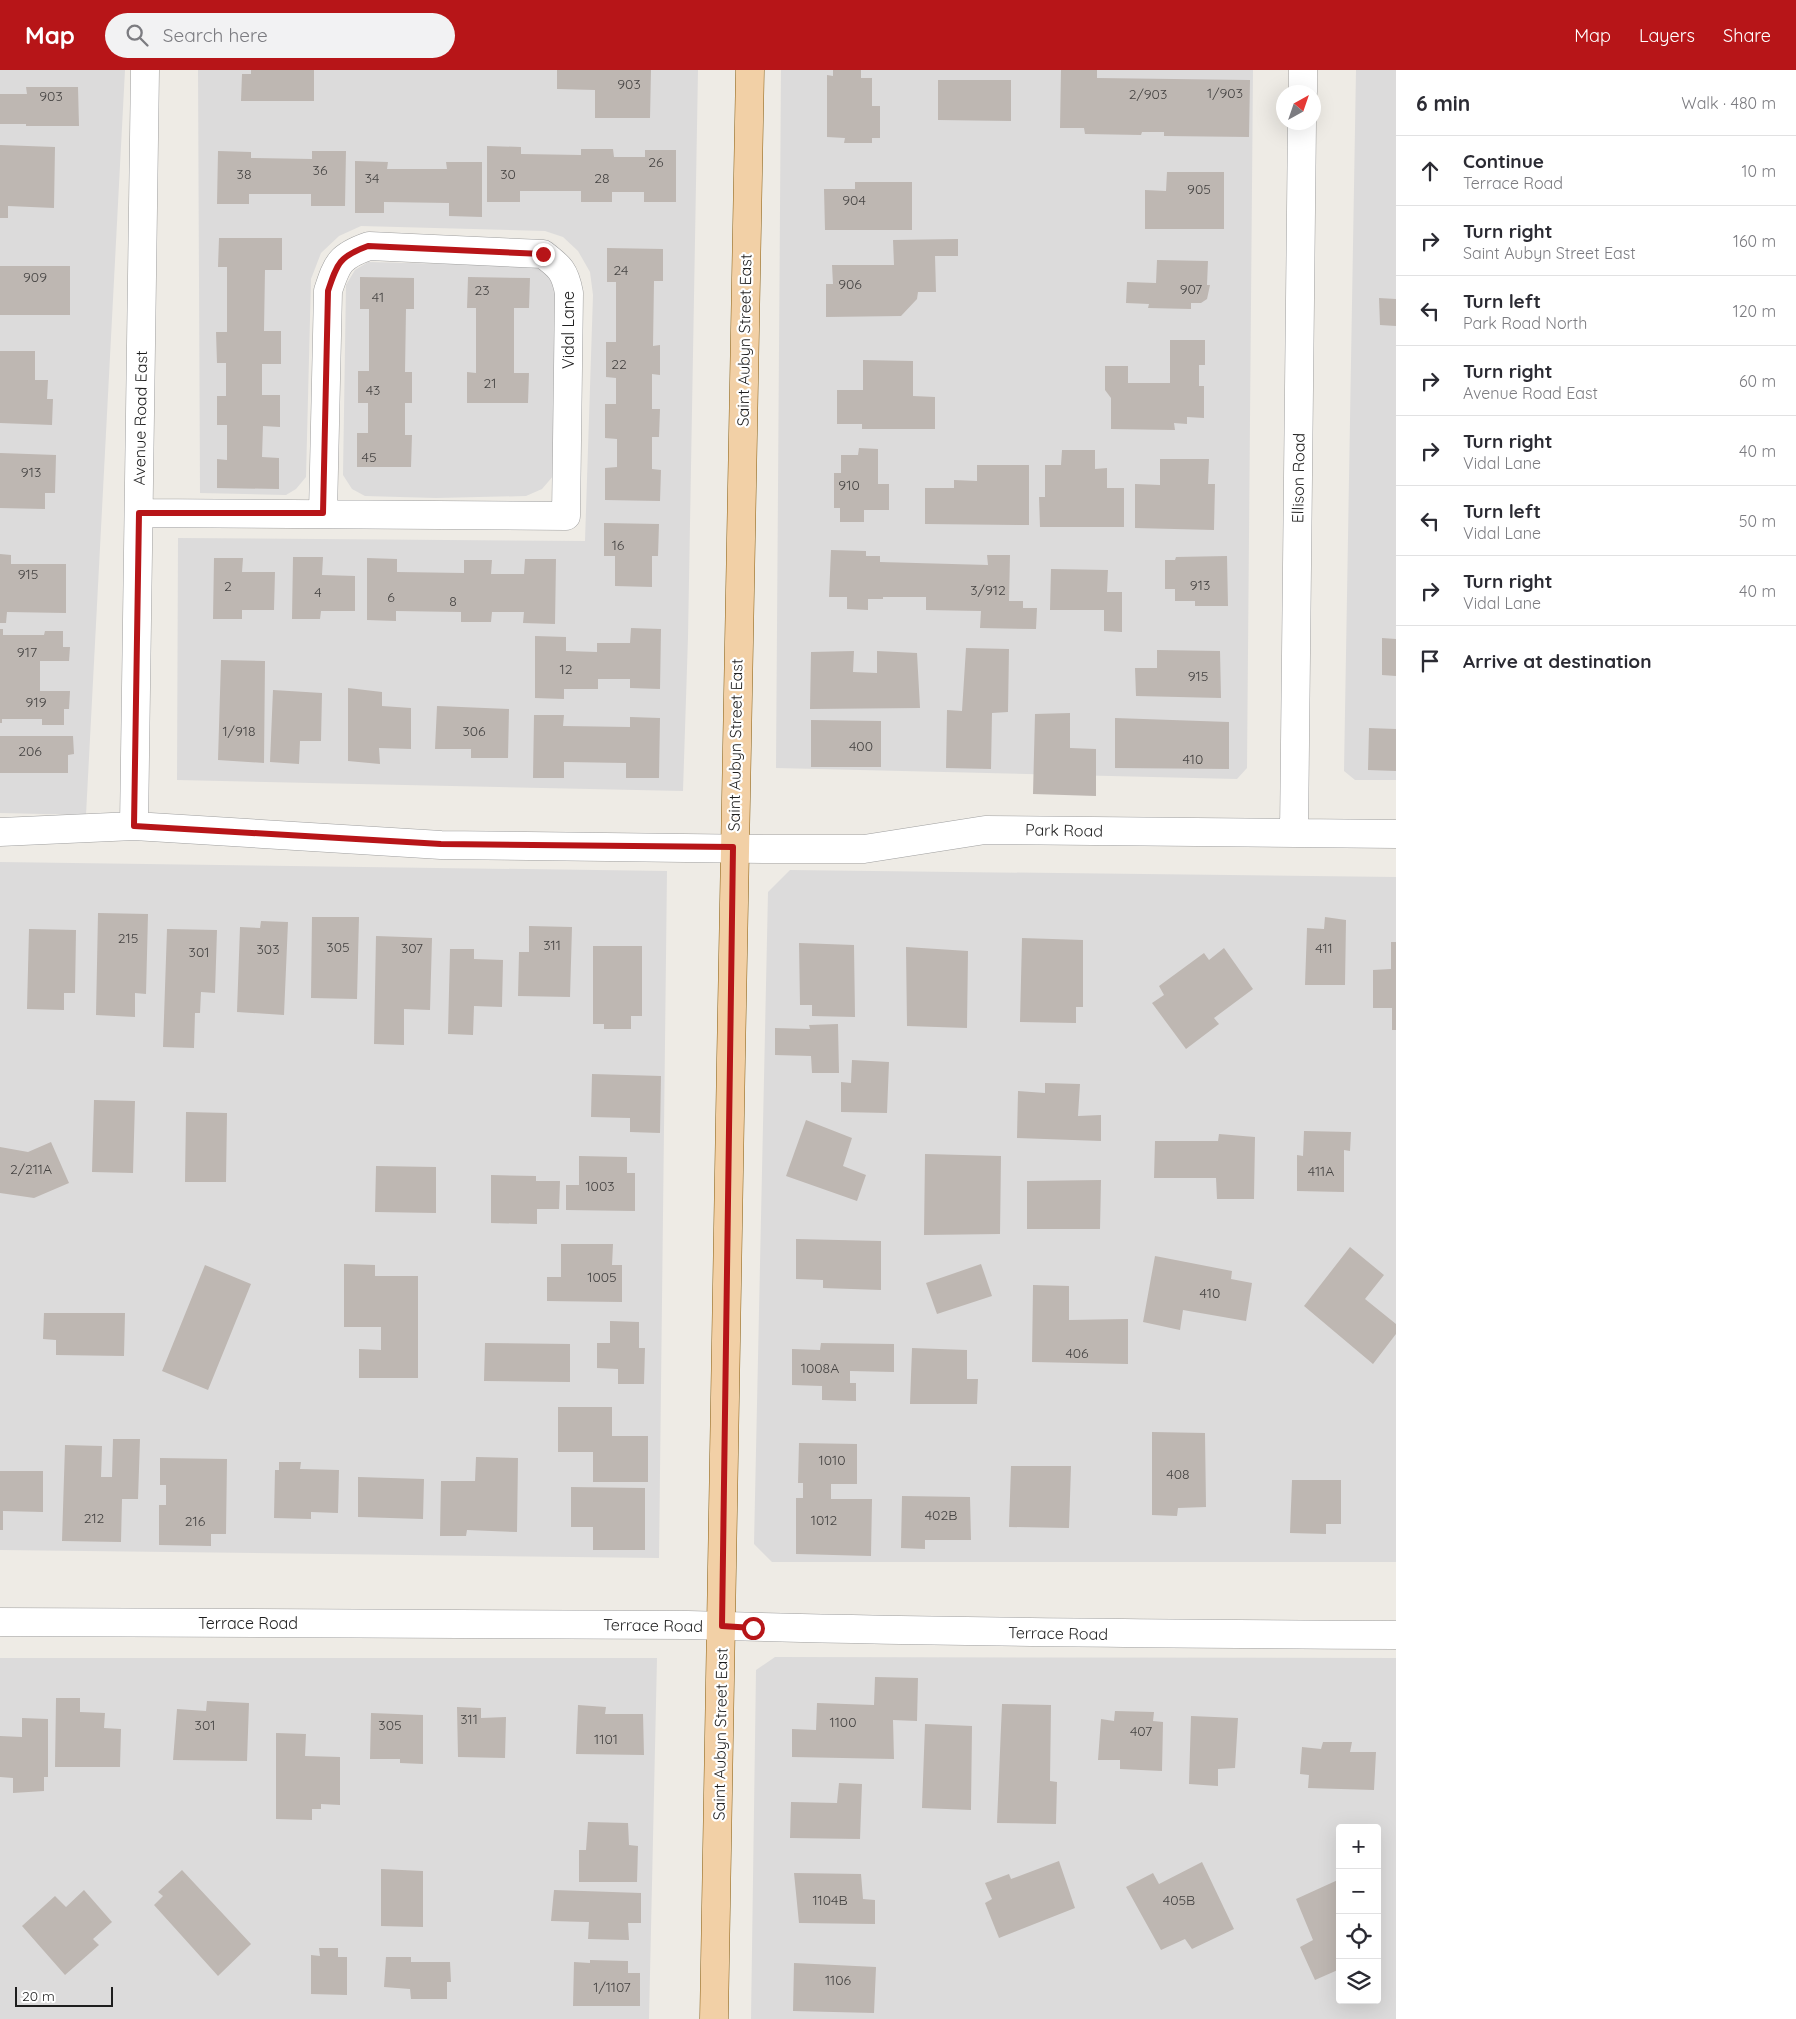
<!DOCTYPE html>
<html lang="en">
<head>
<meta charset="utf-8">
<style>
  body { margin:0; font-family:Quicksand,sans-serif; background:#f2f2f3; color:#2b2b33 }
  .controls { position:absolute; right:15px; bottom:15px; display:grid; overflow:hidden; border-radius:5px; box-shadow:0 5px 20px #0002 }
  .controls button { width:45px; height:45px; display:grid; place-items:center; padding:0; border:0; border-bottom:1px solid #e1e1e2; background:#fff; color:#2b2b33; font:25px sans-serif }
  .compass { position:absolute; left:1276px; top:15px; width:45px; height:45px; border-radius:50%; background:#fff; box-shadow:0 5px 20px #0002; rotate:40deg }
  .scale { position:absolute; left:15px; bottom:12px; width:98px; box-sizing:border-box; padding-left:5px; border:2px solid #1e1e1e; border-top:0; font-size:14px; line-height:18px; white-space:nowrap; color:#1e1e1e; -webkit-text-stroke:4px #fff; paint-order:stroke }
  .stop { position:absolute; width:15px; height:15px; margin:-11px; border:4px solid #b71518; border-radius:50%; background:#fff }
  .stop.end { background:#b71518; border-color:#fff; box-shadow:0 1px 5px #0008 }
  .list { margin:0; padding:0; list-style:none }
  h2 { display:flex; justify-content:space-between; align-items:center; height:65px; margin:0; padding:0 20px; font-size:21px }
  h2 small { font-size:16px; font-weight:400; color:#7c7c81 }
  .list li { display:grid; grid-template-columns:32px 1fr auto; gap:15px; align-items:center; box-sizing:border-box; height:70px; padding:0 20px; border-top:1px solid #e1e1e2 }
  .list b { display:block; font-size:19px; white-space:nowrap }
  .list p { margin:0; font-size:16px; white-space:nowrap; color:#7c7c81 }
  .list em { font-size:16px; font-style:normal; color:#7c7c81 }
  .icon { flex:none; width:28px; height:28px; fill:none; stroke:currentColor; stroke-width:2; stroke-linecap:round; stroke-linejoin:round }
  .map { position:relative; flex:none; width:1396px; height:1949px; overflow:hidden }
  header { display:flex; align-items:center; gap:30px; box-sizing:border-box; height:70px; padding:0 25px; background:#b71518; color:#fff }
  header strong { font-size:24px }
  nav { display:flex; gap:28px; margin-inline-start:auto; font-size:18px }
  .search { width:350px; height:45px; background:#f2f2f3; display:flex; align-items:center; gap:12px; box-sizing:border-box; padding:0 18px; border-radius:28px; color:#7c7c81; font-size:19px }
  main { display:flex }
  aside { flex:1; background:#fff }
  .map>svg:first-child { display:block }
  .residential { fill:#dcdbdb; fill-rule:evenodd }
  .building { fill:#beb7b2 }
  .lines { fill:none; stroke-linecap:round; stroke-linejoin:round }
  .minor-casing { stroke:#9f9f9f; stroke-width:29 }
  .major-casing { stroke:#885e10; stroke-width:29 }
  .minor { stroke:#fff; stroke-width:28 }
  .major { stroke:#f2d0a6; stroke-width:28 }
  .route { stroke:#b71518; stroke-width:6 }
  .labels { text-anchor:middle; stroke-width:4.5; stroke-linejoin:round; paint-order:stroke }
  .number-label { font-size:14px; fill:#464443 }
  .street-label { font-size:16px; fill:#1e1e1e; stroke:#fff }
</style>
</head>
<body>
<header>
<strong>Map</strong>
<div class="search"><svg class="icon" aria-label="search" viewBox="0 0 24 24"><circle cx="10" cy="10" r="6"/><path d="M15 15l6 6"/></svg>Search here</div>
<nav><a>Map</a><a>Layers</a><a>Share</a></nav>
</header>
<main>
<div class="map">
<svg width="1396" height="1949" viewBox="0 0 1396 1949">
  <rect width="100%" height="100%" fill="#eeebe5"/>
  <path class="residential" d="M0,0H125L86,745L0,743Z
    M198,0H698L688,567L683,721L177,710L178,468L585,471L593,225L590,202L578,181L563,167L545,161L361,156L339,166L321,183L311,209L306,407L296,419L286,425L200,423Z
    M781,0H1253L1247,698L1237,709L776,698Z
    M1356,0H1396V710H1355L1344,701Z
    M368,192L531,196L549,202L556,218L554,405L542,419L526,426L436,428L365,426L352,419L343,405L346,215L355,200Z
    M0,792L667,801L659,1488L0,1480Z
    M790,800L1396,807V1492H772L754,1474L768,822Z
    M775,1587L1396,1588V1949H751L756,1600ZM1340,1758H1377V1930H1340Z
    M0,1588H657L649,1949H0Z"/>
  <path class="building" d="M251,0H314V31H241L242,4H251Z
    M557,0H651L650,48H595V20L557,19Z
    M833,0H861V8H872V36H880V68H872V73H844L845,68L827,67V5L833,6Z
    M1061,0H1097V8L1250,10L1249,67L1164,66V62H1142L1141,65L1085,64L1084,58H1060Z
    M938,10H1011V51L938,50Z
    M26,17H78L79,56H26V54H0V24H27Z
    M0,75L55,77L54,138L8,136V148H0Z
    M487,76L521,77V84L581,85V79H613L614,87H645V80H676V132H644V122H612V132H581V121H520V132H487Z
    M218,81L251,82V88L312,89V81H346L345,136H311V124H249V134H217Z
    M355,91L388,92L387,99H447L446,92H482V147L449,146V133L384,132V143H355Z
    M1167,102H1224V159H1145V120L1166,121Z
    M855,112H912V160H825L824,119H855Z
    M219,168H282V200H265L264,261H281V294H262V325H280V357L263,356L262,387L279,388V419L217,418V389L227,390V355H217V326H226V293H217L216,262H227V197H218Z
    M958,169V186H935L936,222H918L917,229L901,246L826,247V214H833L832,195H894L893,170Z
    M607,178L663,179V211H654L653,276L660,275V305L652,304V339H660L659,367H652V399L661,400L660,431L605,430V398L617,397V369L605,368V334H616V308L606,307V272H616V212H607Z
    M1157,190L1208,191L1207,215H1210L1207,229L1201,233H1191V239L1148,238L1149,234L1126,233L1127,212L1156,213Z
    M0,196H70V245H0Z
    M360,207L414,208V239H406L405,302H412V333H405V365H412L411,397H357V363H368V333H358V301H369V239H360Z
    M468,207L530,208L529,238H514V303H529L528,333H467V302L476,303V238H467Z
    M1379,228L1396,229V256L1380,255Z
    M1170,270H1205V295H1199V316H1204V348L1187,347V354L1174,353L1175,360L1111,359V328L1105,320V296H1128V313H1170Z
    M0,281H35V310H48L47,329H53L52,355L0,353Z
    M863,290L913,291V326L935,327V359H862V354H837V320H863Z
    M859,378L878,379V414H889V440H864V452H840V438H834V403H841V385H858Z
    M1062,380H1095V399L1107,398V418H1124V457H1040L1039,427H1045V395H1061Z
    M0,383L56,385L55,423H45V439L0,438Z
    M1160,389H1209L1208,414H1215L1214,460L1135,458V414L1160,415Z
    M977,395H1029V455L925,454V418H954V410L977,411Z
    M604,453L659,454L658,486H652V517L615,516V486H604Z
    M831,480L866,481V486H880V492L988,495L987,485H1010L1009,531H1023V538H1037L1036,559L980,558L981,541L926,540V527H883V529H868V540L847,539V527H829Z
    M0,484L11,485V494H66V543L7,542L6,553H0Z
    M1227,486L1228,536H1195V531H1175V519H1165V490H1175L1176,487Z
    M293,487H323L322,505L355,506V541H321L320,549H292Z
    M214,488H243L242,502H275L274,540H242V549H213Z
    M367,488L397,489V502L464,503V490H492L491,504H524L525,489H556L555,554L523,553L524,542H492L491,552H461V542L396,541V551L367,550Z
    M1051,499L1108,500L1107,522H1122V562L1104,561V540H1050Z
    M631,558L661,559L660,619L630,618V609H598V619H564V629L535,628V566L566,567V581L597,582V573H630Z
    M0,559H3V565H44L45,561H63V577H70L69,591H40V621H70L69,639H64V655H42V649H2V653H0Z
    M1382,568L1396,569V606L1382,605Z
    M966,578L1009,579L1008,642L992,643L991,699L946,698L947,640L962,641Z
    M1157,580L1220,581L1221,628L1136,626L1135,598H1157Z
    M854,581L853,602L877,603V581L917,583L920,638L810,639L811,582Z
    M221,590L265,591L264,693L218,690Z
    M348,618L382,622V636L411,638V679L379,678L380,694L348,691Z
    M273,620L322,623L321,671H300L299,694L270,692Z
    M437,636L509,639L508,688H471V679H435Z
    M1070,643V678L1096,679V726L1033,724L1035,644Z
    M534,645H564L563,656L630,657V647L660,648L659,708H626V693L564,692V708H533Z
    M1115,648L1229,652V699L1115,698Z
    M811,650L881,651V697H811Z
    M1369,658L1396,659V701L1368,700Z
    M0,666H73L74,684L68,685V703H0Z
    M98,843L148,844L146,924L135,923V947L96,945Z
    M312,847H359L357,929L311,928Z
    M1325,847L1346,850L1345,915H1305L1307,858L1324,859Z
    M261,851L288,852L284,945L237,942L240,857L260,858Z
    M529,856L572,857L570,927L518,926L519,882H529Z
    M29,859L76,860L75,923H64V940L27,939Z
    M167,859L217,860L215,923L201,922L200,943H195L194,978L163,977Z
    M376,866L432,868L430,940L404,939V975L374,974Z
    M1022,868L1083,870V937H1076V953L1020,952Z
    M1391,872H1396V960H1392V938H1373V900L1391,899Z
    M799,873L854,875L855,947L812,946V935H800Z
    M593,876H642V946H631V959H604V954H593Z
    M906,877L968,881L967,958L907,956Z
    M1224,878L1253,919L1214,948L1219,954L1186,979L1152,933L1164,925L1159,916L1204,883L1209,890Z
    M450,879H474V889L503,890L502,937L474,936L473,965L448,964Z
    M838,954L839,1003H812L811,986L775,985V958L810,959L809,955Z
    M852,990L889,992L887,1043L841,1042V1012L851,1013Z
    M592,1004L661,1006L660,1063L630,1062V1048L591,1047Z
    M1045,1013L1080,1014L1078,1046L1101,1045V1071L1017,1068L1018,1021L1045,1023Z
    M94,1030L135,1031L133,1103L92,1102Z
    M186,1042L227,1043L226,1112H185Z
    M806,1050L852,1068L843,1096L866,1105L857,1131L786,1106Z
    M1304,1061L1351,1062L1350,1081L1344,1080V1122L1297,1121V1085L1303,1086Z
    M1219,1064L1255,1067L1254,1129H1217L1216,1108H1154L1155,1071H1218Z
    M51,1072L69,1113L34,1128L0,1123V1077L28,1082Z
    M925,1084L1001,1086L1000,1164L924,1165Z
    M579,1086L627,1087V1103H635V1141L566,1140V1115H579Z
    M376,1096L436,1097V1143L375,1142Z
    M491,1105L536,1106V1111H560L559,1139H537V1154L491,1153Z
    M1101,1110L1100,1159H1027V1111Z
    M796,1169L881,1171V1220L823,1218V1210L796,1209Z
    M561,1174H613L612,1195H622V1232L547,1231V1207H561Z
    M1350,1177L1384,1205L1365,1229L1396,1254V1264L1373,1294L1304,1236Z
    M1155,1186L1232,1201L1231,1209L1252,1213L1246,1251L1183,1240L1180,1260L1143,1252Z
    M344,1194L375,1195V1206H418V1308H359V1279L381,1280V1257H344Z
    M981,1194L992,1226L937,1244L926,1213Z
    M205,1195L251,1214L208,1320L162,1301Z
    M1033,1215L1069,1216V1250L1128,1249V1294L1032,1292Z
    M44,1243H125L124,1286L56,1285V1270L43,1269Z
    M610,1251L639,1252V1278H645L644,1314H618V1299L597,1298V1273H610Z
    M485,1273L570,1274V1312L484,1311Z
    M821,1273L894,1274V1302L850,1301V1313H856V1331L822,1330V1316L792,1315V1279L820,1280Z
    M912,1278L967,1280V1309H978L977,1334H910Z
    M558,1337H612V1366H648V1412H593V1382H558Z
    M1152,1362L1205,1363L1206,1437L1178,1438L1177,1446L1152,1445Z
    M113,1369H140L138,1429H122L121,1472L62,1471L65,1375L102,1376L101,1407H112Z
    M799,1373L857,1374V1414H831V1429H872L871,1486L796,1484V1428H803V1413H798Z
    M476,1387L518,1388L517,1462L467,1460L466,1466H440L441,1411H475Z
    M160,1388L227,1389L226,1464H211V1476L159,1475V1435H166V1415H160Z
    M279,1392H301L300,1399L339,1400L338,1443L311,1442V1449L274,1448L275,1400H279Z
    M1011,1396H1071L1069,1458L1009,1457Z
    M0,1401H43V1442L3,1441V1460H0Z
    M358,1407L424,1409L423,1449L358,1447Z
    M1292,1410H1341V1454H1326V1464L1290,1463Z
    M571,1417L645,1418V1480H593V1457H571Z
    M902,1426L970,1427L971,1470H925V1479L901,1478Z
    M875,1607L918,1608L917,1651L893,1650L894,1689L792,1687V1659L816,1660L817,1633L874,1635Z
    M56,1628H80V1642L105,1643L104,1658L121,1659L120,1697H55Z
    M207,1631L249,1633L247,1691L173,1690L177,1639L206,1641Z
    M1002,1634L1051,1635L1050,1711L1057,1712L1056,1754L997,1753Z
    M578,1635L606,1637L605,1644H643L644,1685L576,1684Z
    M457,1637L481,1638V1648L506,1647L505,1688L458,1687Z
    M1115,1641L1154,1642L1153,1651L1163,1652L1162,1701L1120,1699V1690H1098L1101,1649L1114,1651Z
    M371,1643L423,1645V1694L400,1693V1689H370Z
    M1191,1646L1238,1648L1235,1698L1218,1699V1716L1189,1714Z
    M22,1648L48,1649V1707H44V1721L13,1723V1708L0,1707V1666L22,1667Z
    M925,1654L972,1656L971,1740L922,1738Z
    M276,1663L306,1664L305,1686L340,1687V1735L321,1734V1739H312V1750L276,1749Z
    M1323,1672H1352L1350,1682H1376L1374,1720L1308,1718L1309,1705L1300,1704L1302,1677L1321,1679Z
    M839,1713L862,1714L860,1769L790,1768L791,1732L837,1733Z
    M588,1752L628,1753L629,1775L638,1776L637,1812H579V1780H586Z
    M1059,1791L1075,1838L999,1868L985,1833L992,1829L985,1813L1009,1804L1011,1809Z
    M1202,1792L1234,1859L1192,1879L1185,1869L1161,1880L1126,1817L1153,1803L1159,1814Z
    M381,1799L423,1801V1857L381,1856Z
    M182,1800L251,1874L218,1906L154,1835L163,1826L158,1822Z
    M794,1803L861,1804L863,1829L875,1830V1854L799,1853Z
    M1340,1809V1899L1315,1910L1300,1877L1313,1870L1296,1829Z
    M84,1820L112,1852L93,1869L99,1875L65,1905L22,1856L55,1826L66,1837Z
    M554,1820L641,1823V1853H628L629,1870L588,1869L589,1852L551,1851Z
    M319,1878H338V1887H347V1925L311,1924V1885L320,1886Z
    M386,1887H411V1892H450L451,1912H447V1929H411L410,1919L384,1917Z
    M590,1890L628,1891V1903H640V1936H573L574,1892L590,1893Z
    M794,1893L876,1897L874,1943L793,1941Z"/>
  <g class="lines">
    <g class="minor-casing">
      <path id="minor" d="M1303,22V0
        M139,443L566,446L569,223C565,201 560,197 543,184L369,176C340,186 337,193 328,221L323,443
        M134,756L145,0
        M0,762L134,756L441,775L763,779H864L985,760L1396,764
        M1294,763L1302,52
        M0,1552L688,1555C924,1562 1160,1564 1396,1565"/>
    </g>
    <g class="major-casing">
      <path id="major" d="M714,1949C726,1299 736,650 750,0"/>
    </g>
    <use href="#minor" class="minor"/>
    <use href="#major" class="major"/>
  </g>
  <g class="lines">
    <path class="route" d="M543,184L368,176C340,186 337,193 328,221L323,443H139L134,756L441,774L733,777L722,1556L753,1558"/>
  </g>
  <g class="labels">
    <g class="number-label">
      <text x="629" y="19">903</text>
      <text x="1225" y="28">1/903</text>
      <text x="1148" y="29">2/903</text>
      <text x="51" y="31">903</text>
      <text x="656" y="97">26</text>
      <text x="320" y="105">36</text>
      <text x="244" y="109">38</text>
      <text x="508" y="109">30</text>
      <text x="372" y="113">34</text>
      <text x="602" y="113">28</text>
      <text x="1199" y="124">905</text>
      <text x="854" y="135">904</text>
      <text x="621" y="205">24</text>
      <text x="35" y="212">909</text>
      <text x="850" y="219">906</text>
      <text x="1191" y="224">907</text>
      <text x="482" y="225">23</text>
      <text x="378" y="232">41</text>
      <text x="619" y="299">22</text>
      <text x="490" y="318">21</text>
      <text x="373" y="325">43</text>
      <text x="369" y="392">45</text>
      <text x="31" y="407">913</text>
      <text x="849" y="420">910</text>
      <text x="618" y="480">16</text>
      <text x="28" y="509">915</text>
      <text x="1200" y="520">913</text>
      <text x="228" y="521">2</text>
      <text x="988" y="525">3/912</text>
      <text x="318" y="527">4</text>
      <text x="391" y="532">6</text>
      <text x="453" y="536">8</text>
      <text x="27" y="587">917</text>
      <text x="566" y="604">12</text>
      <text x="1198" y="611">915</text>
      <text x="36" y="637">919</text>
      <text x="239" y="666">1/918</text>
      <text x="474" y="666">306</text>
      <text x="861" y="681">400</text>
      <text x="30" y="686">206</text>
      <text x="1193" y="694">410</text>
      <text x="128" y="873">215</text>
      <text x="552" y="880">311</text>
      <text x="338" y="882">305</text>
      <text x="412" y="883">307</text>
      <text x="1324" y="883">411</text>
      <text x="268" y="884">303</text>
      <text x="199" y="887">301</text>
      <text x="31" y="1104">2/211A</text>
      <text x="1321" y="1106">411A</text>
      <text x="600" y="1121">1003</text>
      <text x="602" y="1212">1005</text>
      <text x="1210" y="1228">410</text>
      <text x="1077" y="1288">406</text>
      <text x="820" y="1303">1008A</text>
      <text x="832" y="1395">1010</text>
      <text x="1178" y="1409">408</text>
      <text x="941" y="1450">402B</text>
      <text x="94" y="1453">212</text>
      <text x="824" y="1455">1012</text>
      <text x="195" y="1456">216</text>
      <text x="469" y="1654">311</text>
      <text x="843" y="1657">1100</text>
      <text x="205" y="1660">301</text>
      <text x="390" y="1660">305</text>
      <text x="1141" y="1666">407</text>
      <text x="606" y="1674">1101</text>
      <text x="830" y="1835">1104B</text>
      <text x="1179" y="1835">405B</text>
      <text x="838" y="1915">1106</text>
      <text x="612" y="1922">1/1107</text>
    </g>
    <g class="street-label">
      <text transform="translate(568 260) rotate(-90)" y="6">Vidal Lane</text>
      <text transform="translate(744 270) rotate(-89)" y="6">Saint Aubyn Street East</text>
      <text transform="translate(140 348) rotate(-89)" y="6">Avenue Road East</text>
      <text transform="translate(1298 408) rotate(-89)" y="6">Ellison Road</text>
      <text transform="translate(735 675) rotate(-89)" y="6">Saint Aubyn Street East</text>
      <text transform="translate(1064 760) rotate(1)" y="6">Park Road</text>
      <text x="248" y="1559">Terrace Road</text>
      <text transform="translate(653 1555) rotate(1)" y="6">Terrace Road</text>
      <text transform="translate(1058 1563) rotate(1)" y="6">Terrace Road</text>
      <text transform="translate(720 1664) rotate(-89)" y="6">Saint Aubyn Street East</text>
    </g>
  </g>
</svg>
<div class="controls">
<button>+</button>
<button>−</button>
<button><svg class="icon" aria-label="locate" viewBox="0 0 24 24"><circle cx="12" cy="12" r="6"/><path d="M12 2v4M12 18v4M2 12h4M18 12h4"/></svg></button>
<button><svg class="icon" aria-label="layers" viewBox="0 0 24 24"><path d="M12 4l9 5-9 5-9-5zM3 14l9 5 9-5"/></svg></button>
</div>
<svg class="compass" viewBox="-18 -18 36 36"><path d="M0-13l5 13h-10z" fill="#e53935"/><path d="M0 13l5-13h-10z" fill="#7c7c81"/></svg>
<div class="scale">20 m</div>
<div class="stop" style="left:753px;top:1558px"></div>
<div class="stop end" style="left:543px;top:184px"></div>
</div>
<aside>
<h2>6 min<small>Walk · 480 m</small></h2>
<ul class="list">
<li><svg class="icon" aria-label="ahead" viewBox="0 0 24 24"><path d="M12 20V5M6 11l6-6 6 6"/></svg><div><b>Continue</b><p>Terrace Road</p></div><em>10 m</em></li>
<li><svg class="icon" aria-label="right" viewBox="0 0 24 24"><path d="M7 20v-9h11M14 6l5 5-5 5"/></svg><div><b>Turn right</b><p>Saint Aubyn Street East</p></div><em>160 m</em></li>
<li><svg class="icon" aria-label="left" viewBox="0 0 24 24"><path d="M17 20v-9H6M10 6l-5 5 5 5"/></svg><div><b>Turn left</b><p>Park Road North</p></div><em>120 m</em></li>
<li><svg class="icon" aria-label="right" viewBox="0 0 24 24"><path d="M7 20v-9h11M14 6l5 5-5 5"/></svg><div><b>Turn right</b><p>Avenue Road East</p></div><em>60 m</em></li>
<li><svg class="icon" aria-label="right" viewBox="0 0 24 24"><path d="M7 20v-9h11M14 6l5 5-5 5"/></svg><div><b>Turn right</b><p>Vidal Lane</p></div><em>40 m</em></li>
<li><svg class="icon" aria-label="left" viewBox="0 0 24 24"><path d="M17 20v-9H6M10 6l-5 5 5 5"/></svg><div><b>Turn left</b><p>Vidal Lane</p></div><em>50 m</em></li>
<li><svg class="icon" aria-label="right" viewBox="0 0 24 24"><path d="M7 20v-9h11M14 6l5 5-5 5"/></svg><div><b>Turn right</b><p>Vidal Lane</p></div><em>40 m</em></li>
<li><svg class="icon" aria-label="arrive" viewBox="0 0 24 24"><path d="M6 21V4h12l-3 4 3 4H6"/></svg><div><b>Arrive at destination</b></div></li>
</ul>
</aside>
</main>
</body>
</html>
